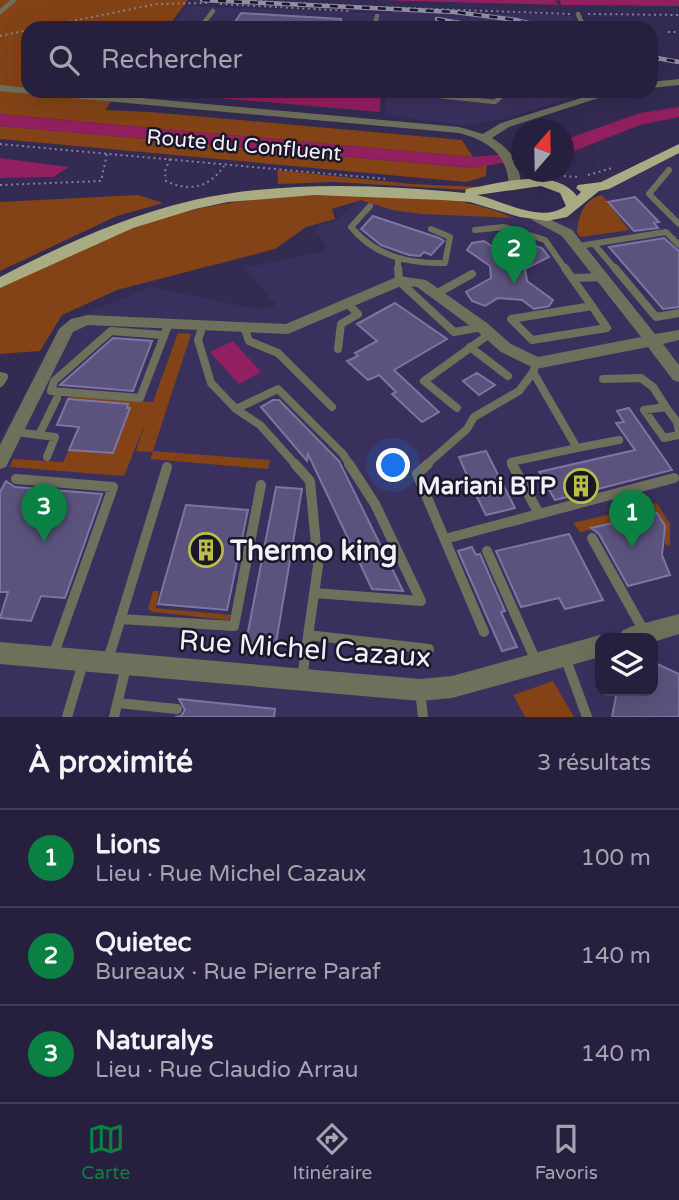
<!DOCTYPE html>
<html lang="fr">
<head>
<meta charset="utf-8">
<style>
  body { margin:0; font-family:"Varela Round",sans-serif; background:#2e2845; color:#f1f3f6 }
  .controls { position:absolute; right:21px; bottom:21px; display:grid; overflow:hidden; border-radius:14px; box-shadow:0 7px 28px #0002 }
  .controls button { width:63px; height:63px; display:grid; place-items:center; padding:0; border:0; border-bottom:2px solid #423e58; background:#26203e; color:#f1f3f6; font:35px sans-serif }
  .compass { position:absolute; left:511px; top:119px; width:63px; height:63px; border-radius:50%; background:#26203e; box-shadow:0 7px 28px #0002; rotate:20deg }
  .you { position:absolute; left:394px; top:466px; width:24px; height:24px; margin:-18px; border:5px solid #fff; border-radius:50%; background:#1a73e8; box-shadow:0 0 0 10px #1a73e833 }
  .badge { display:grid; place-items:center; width:46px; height:46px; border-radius:50%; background:#0b8043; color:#fff; font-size:23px; font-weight:700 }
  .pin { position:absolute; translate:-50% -58px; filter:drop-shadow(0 2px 4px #0008) }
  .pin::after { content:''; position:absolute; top:37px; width:24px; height:21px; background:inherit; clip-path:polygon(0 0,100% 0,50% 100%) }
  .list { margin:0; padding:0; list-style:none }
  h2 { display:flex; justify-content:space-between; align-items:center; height:91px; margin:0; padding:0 28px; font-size:30px }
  h2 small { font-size:23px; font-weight:400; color:#a4a3b0 }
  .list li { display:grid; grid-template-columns:46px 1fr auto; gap:21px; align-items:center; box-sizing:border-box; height:98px; padding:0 28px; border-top:2px solid #423e58 }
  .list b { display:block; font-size:26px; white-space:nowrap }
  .list p { margin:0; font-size:23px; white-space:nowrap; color:#a4a3b0 }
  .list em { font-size:23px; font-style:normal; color:#a4a3b0 }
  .icon { flex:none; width:38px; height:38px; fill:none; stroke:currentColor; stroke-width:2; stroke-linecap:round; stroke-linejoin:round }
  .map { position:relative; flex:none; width:679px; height:717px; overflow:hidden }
  .search { position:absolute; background:#26203e; box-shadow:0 7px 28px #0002; left:21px; right:21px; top:21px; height:77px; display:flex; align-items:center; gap:18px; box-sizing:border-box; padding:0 24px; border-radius:21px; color:#a4a3b0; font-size:26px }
  .sheet { height:385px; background:#26203e }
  nav { display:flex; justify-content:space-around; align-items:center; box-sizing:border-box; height:98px; border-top:2px solid #423e58; background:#26203e; font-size:19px; color:#a4a3b0 }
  nav a { display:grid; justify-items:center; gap:4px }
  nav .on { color:#0b8043 }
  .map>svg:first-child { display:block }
  .built { fill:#3a305e; fill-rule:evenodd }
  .green { fill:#834316 }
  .water { fill:#921f5f }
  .building { fill:#5b537d; stroke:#7c75a1; stroke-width:2 }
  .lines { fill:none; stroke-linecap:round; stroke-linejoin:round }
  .path { stroke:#85809a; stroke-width:2; stroke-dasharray:2 3.5; stroke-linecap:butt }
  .service-far3 { stroke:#6e705c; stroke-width:4.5 }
  .service-far2 { stroke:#6e705c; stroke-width:6 }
  .service-far1 { stroke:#6e705c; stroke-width:8 }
  .service { stroke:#6e705c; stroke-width:10 }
  .minor { fill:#6e705c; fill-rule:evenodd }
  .primary { fill:#a9ac83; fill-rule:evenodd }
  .rail-casing { stroke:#938ea7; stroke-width:4.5 }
  .rail { stroke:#1a1729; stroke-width:2.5; stroke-dasharray:8; stroke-linecap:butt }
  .labels { text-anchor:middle; stroke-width:5; stroke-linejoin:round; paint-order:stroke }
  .far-street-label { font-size:21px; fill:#f2f1fb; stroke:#1a1729 }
  .poi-label { font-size:24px; font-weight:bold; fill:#f2f1fb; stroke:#1a1729; text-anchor:end }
  .near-poi-label { font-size:28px; font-weight:bold; fill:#f2f1fb; stroke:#1a1729; text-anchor:start }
  .near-street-label { font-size:28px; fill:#f2f1fb; stroke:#1a1729 }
</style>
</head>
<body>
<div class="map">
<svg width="679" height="717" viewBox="0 0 679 717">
  <rect width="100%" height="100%" fill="#332b52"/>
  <path class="built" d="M187,6L392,14V10L572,16L578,28H172Z
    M386,91H592L505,119L463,125L385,115Z
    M679,152V717H574L553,681L513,695L525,717H0V440L62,323L151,287L256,309L277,306L244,268L321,252L326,246L315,230L318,226L335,221L361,197L456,201L495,207L539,223L578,220L586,207L608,189ZM600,638H653V691H600Z"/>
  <path class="green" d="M0,0H188L167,28H28V91H119L105,110L150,112L462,140L473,157L0,114Z
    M0,126L473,168L487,164L486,176L466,182L0,139Z
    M277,170L411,184L480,187L466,190L335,182L278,184Z
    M318,194C382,197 453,190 513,218L422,214L392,210L361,200L332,209L335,219L306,227L275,249L117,290L62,315L40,351L0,354V288C35,270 70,249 107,235C178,209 242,198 318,194Z
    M138,195L163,203L117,216L0,271V202Z
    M602,195L629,230L581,237L577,233C578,217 584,198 602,195Z
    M178,333L191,334L153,451L270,460L268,469L150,459L153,452L136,451L146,421L124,476L10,467L13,459L63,462L69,450L113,453L130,408L66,403L69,396L153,402Z
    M657,503L670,524V546L665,544V525L657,512L580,532L573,523Z
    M153,591H159L156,608L232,615L228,620L153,612L148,609Z
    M553,681L574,717H525L513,695Z"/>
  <path class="water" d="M376,0H679V6L561,5L560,0L555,1L559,5Z
    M137,91H381L380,112Z
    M679,107V117L640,125L564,155V140L640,113Z
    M0,114L473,157L521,153V160L474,168L0,126Z
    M0,158L69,167L53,177L0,178Z
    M233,341L261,372L239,384L210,352Z"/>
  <path class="building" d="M241,13L341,19V28H231Z
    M635,197L659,222L654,223L658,228L634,231L608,202Z
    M373,216L439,238L444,241L431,255L424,252L420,256L409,255L381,245L361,229Z
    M664,238L679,251V307L663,309L609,247Z
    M484,241L496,249L519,251L530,244L542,248L549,257L525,269L527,281L553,300L549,306L534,309L522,300L498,298L485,306L472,301L466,292L491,278L490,266L467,250L472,243Z
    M395,303L447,339L394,370L439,412L422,422L392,394L396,392L379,375L368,380L347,361L358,356L355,353L377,341L357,324Z
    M113,338L152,341L133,391L60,385Z
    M477,373L495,385L479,395L463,381Z
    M68,399L128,404L127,408H130L113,453L69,450L79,427L57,425Z
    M273,400H279L339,461L403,591L372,589L308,454L307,461L261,407Z
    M629,408L672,470L555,500L539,472L635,450L616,423L624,422L617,411Z
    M486,451L515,508L486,515L475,493L466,495L460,482L469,480L459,457Z
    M6,481L15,487L102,494L65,598L41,596L31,621L0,618L8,592H0V492Z
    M276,487L302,489L276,643L260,646L246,642Z
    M186,505L248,510L227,610L158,604Z
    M657,513L665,526L662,555L670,575L628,586L599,534L591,528Z
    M569,534L603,600L565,609L559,598L521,607L496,551Z
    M472,547L476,555L480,554L505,611L501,612L517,647L502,651L458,551Z
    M653,662L679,674V717H612L617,691H653Z
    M179,699L275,709L274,717H175L181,716L185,710Z"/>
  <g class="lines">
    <path class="path" d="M238,0L375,7
      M220,4L350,11
      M381,7L571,14
      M588,14L679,15
      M37,28L157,4L207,3
      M668,32H679
      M0,36L28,30
      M0,144L385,179
      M170,159L165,171L166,181C189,192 209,188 224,166
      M588,175L612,168
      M564,176L578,177
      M0,185L101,181L107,154"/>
    <path class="service-far3" d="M0,12L14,0
      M578,14L584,28
      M200,28L213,11
      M374,28L377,16
      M421,91L420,94L495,102L507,91"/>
    <path class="service-far2" d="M669,170L649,194L679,224
      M370,206L351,227C375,256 408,264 445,263L450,237L431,229
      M475,230L504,227L545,240L566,270
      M594,244L616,270
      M579,246L666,232L679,245
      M398,259V270"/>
    <path class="service-far1" d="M398,268L399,281L454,332L482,327
      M565,268L572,278L604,277
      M615,268L656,317L679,313
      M572,278L592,306
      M436,294L472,274
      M592,306L607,328L532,340L511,319Z
      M203,325L198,340L211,383L236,409L260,425L296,465
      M244,327L249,341L278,353L332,407
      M164,335L111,331L54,381L51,391L140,398L169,323
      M470,347L508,376
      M338,349L341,324L358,314L347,303
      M0,376L4,377L0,383
      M603,379L641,378L653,387L666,407
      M457,408L424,381L488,335
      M236,409L278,389L343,454L350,465
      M16,432L55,437L47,457
      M679,432L677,422L666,407L644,410L664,438L679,435
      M39,435L57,398
      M577,448L619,440
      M426,465L467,429L474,417L519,391L534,371
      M513,465L511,462L577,448L533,372L534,369"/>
    <path class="service" d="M295,464L310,481L318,566L302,678
      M428,464L417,474L484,632
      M512,464L538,512
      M16,479L113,487L53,656
      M592,538L645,633
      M445,539L674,478
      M487,551L536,661
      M314,593L421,601L375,504L349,464
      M120,619L234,626L261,485
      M308,635L429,649
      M565,657L587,717
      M108,660L167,467
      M420,690L423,717
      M118,703L177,709
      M67,717L83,663
      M114,717L126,667"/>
    <path class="minor" d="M679,79V85L651,88V82Z
      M0,85L28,88V91H66L459,127L483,134L501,123L604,91H620L509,127L492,138C511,149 520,164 521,186L515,190L509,186C508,155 488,140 459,133L28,94L0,91Z
      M537,213L572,230L655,334L679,330V340L663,344L679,365V382L673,380L648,347L536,369L501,352L477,331L417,287L401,286L288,334L88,325L73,332L6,467L0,469V445L59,329L71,319L88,315L286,324L399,276L426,280L487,323L511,344L538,357L641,337L562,236L532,220V214Z
      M679,614V634L653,642V638H619L622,631L630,627Z
      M600,635L607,638H600V657L452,698L420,701L0,664V642L420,679L452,676Z"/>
    <path class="primary" d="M679,144V153L609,189L599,191L567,217L547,221L520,217L470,202L442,200L314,195L228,202L195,209L133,228L0,288V277C62,245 125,216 194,200C281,181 376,184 465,193L466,189L471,188C503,183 554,166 577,196L581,192L576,188L578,185L601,182ZM541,186L560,193L566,206C540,224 504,201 477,195Z"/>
    <g class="rail-casing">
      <path id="rail" d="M202,0L455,12L516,20L549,28
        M437,19L488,28
        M651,57L679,62"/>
    </g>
    <use href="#rail" class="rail"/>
  </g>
  <defs>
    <g id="building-ring" transform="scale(1.75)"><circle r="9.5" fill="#1a1729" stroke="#bbc045" stroke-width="1.5"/><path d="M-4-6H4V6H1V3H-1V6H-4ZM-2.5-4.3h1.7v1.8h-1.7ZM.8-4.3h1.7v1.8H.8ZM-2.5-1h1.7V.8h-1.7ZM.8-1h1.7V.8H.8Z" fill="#bbc045"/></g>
  </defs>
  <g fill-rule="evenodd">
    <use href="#building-ring" x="581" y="486"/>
    <use href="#building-ring" x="206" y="550"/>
  </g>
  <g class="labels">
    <g class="far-street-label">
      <text transform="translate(244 145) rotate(5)" y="7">Route du Confluent</text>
    </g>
    <g class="poi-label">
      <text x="556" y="494">Mariani BTP</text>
    </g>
    <g class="near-poi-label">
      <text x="230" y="560">Thermo king</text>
    </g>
    <g class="near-street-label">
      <text transform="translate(305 648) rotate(4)" y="10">Rue Michel Cazaux</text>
    </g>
  </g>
</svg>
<div class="controls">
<button><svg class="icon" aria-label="layers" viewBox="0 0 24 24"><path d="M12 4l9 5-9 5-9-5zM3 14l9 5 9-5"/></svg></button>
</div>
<svg class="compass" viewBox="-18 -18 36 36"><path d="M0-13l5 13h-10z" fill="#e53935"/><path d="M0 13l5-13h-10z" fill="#a4a3b0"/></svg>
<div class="you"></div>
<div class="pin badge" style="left:632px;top:548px">1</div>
<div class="pin badge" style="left:514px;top:284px">2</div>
<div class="pin badge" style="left:44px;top:542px">3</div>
<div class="search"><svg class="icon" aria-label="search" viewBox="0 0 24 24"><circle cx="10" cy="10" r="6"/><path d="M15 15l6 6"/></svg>Rechercher</div>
</div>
<section class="sheet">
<h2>À proximité<small>3 résultats</small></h2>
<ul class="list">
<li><span class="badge">1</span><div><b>Lions</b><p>Lieu · Rue Michel Cazaux</p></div><em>100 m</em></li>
<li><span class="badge">2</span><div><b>Quietec</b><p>Bureaux · Rue Pierre Paraf</p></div><em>140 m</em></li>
<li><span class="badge">3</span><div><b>Naturalys</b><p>Lieu · Rue Claudio Arrau</p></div><em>140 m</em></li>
</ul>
</section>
<nav>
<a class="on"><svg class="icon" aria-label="map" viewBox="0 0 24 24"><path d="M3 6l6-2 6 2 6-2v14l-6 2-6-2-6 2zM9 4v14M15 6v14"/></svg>Carte</a>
<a><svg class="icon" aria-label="directions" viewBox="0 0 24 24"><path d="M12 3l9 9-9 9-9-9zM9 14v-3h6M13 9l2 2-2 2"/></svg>Itinéraire</a>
<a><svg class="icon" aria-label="saved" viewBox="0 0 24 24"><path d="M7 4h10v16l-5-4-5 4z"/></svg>Favoris</a>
</nav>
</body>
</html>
